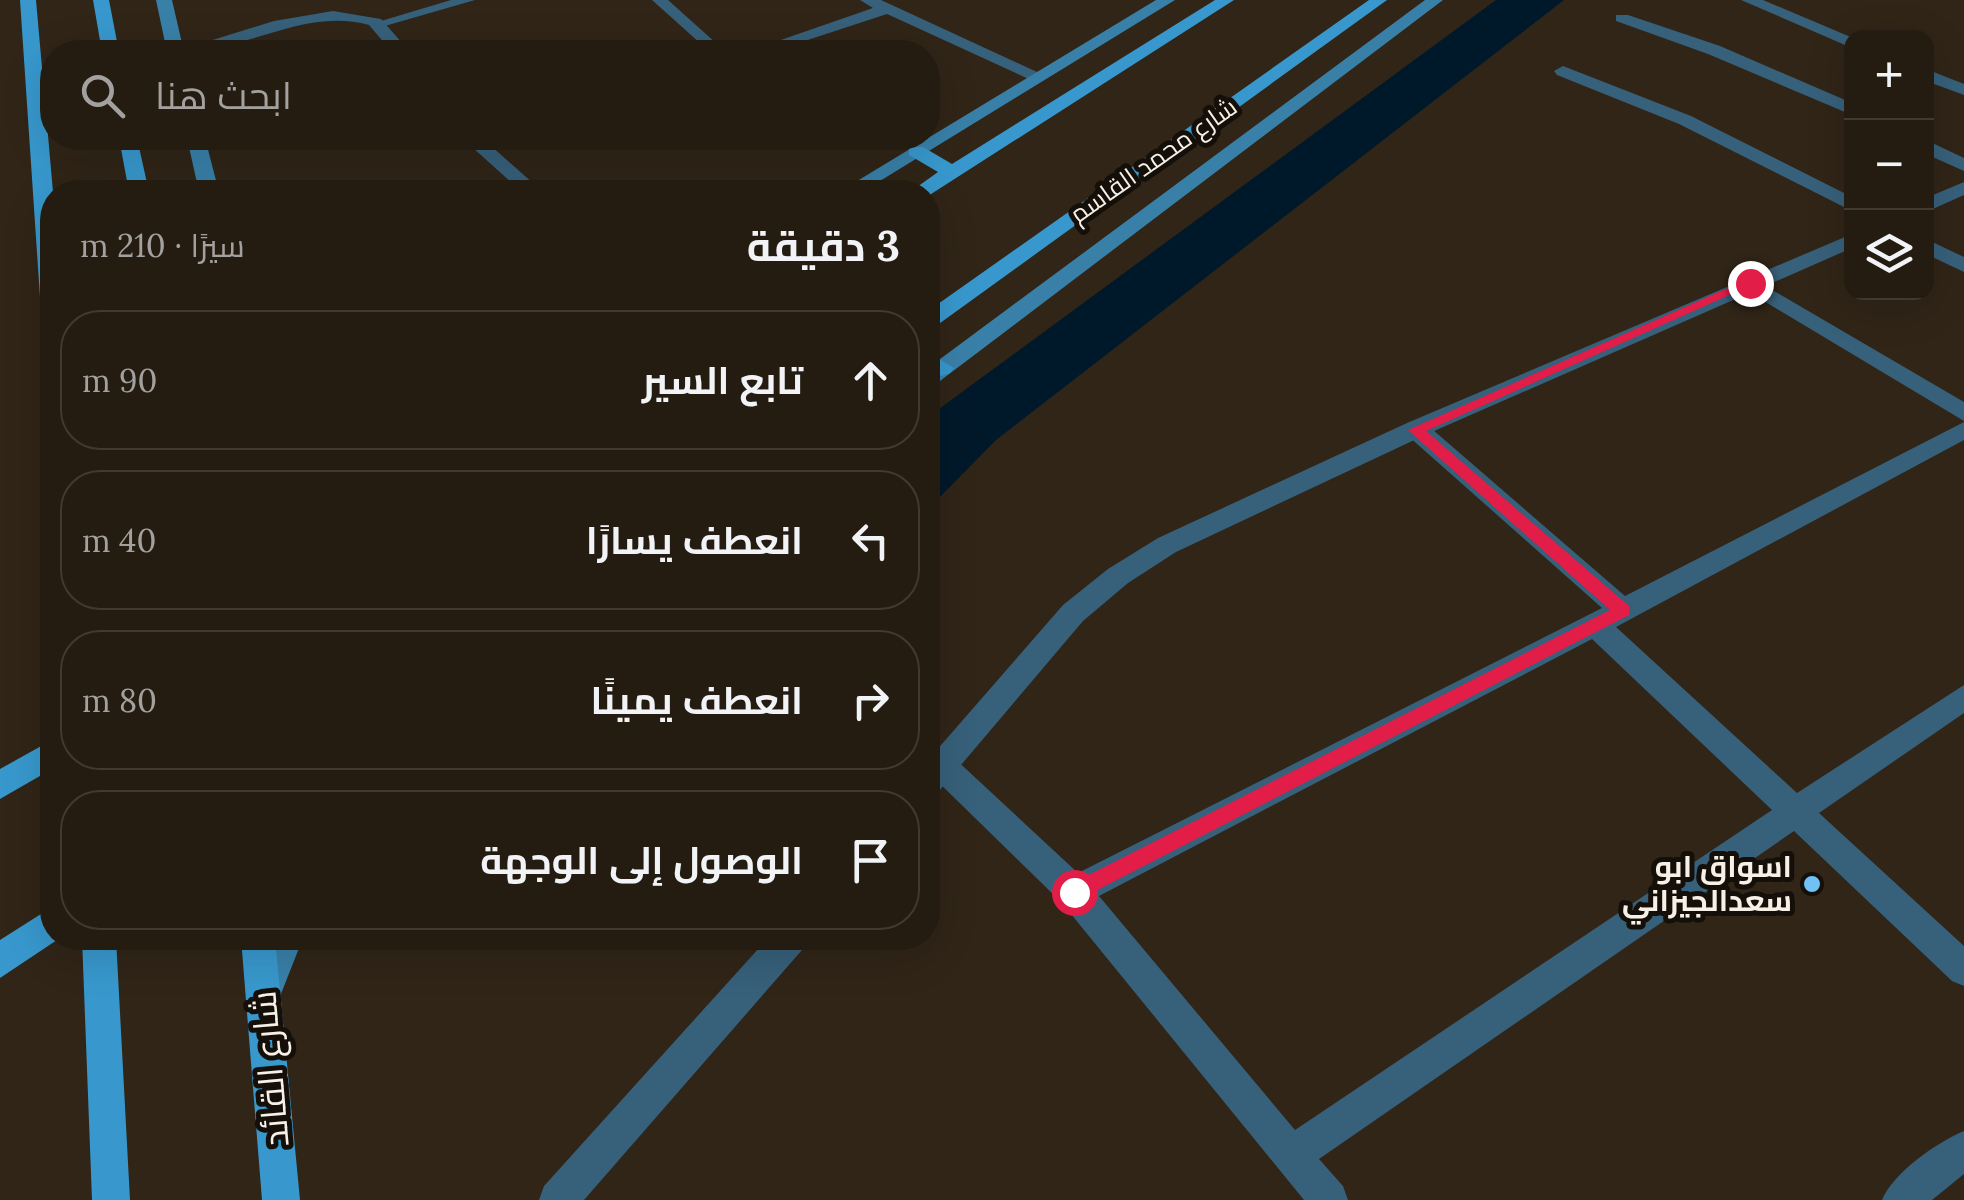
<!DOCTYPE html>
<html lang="ar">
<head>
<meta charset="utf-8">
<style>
  body { margin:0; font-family:Lora,Cairo,serif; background:#30291f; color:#f1f3f6; direction:rtl }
  .controls { position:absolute; right:30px; top:30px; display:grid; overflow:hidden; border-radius:20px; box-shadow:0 10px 40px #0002 }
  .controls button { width:90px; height:90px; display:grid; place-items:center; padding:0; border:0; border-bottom:2px solid #413a31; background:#241c11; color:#f1f3f6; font:50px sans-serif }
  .stop { position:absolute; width:30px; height:30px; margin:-22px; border:8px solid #e11d48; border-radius:50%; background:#fff }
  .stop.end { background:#e11d48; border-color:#fff; box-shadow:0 2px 10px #0008 }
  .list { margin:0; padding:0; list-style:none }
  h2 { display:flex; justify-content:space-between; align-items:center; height:130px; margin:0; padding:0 40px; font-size:42px }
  h2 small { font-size:32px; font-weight:400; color:#a3a19f }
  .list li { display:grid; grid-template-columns:65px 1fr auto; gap:30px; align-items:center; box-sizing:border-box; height:140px; margin:0 20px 20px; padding:0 20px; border:2px solid #413a31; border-radius:40px }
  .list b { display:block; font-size:38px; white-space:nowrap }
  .list em { font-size:32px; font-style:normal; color:#a3a19f }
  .icon { flex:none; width:55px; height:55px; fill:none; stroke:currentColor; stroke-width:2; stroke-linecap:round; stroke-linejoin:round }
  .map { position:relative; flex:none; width:1964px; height:1200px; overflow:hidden; direction:ltr }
  .search { position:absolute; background:#241c11; box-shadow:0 10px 40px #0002; left:40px; top:40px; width:900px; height:110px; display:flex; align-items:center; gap:25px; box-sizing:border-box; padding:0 35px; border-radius:40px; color:#a3a19f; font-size:38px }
  .panel { position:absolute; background:#241c11; box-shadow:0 10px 40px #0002; left:40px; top:180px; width:900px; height:770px; border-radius:40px; direction:rtl }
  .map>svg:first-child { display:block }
  .water { fill:#00192a }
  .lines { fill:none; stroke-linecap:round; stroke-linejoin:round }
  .service { fill:#37607a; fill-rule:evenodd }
  .minor { fill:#37607a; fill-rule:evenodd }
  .tertiary { fill:#37607a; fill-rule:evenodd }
  .secondary { fill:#3980a9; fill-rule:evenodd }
  .primary { fill:#3898cd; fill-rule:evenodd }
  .route { fill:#e11d48 }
  .poi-dot { fill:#70c2f4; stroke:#140f09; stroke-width:4 }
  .labels { text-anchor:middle; stroke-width:10; stroke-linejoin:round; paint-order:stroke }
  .far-street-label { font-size:25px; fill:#f7f0e6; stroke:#140f09 }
  .poi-label { font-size:30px; font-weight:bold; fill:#f7f0e6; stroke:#140f09; text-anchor:end }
  .near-street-label { font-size:35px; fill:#f7f0e6; stroke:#140f09 }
</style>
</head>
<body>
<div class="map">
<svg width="1964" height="1200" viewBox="0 0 1964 1200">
  <rect width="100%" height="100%" fill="#302517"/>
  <path class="water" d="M1496,0H1564L996,440L928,509V417Z"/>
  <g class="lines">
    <path class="service" d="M451,0H475L378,28L371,24Z
      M652,0H668L726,52H710Z"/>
    <path class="minor" d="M860,0H881L1048,77L1033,81L887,14L771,52H746L873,8Z
      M1741,0H1763L1853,38L1852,48Z
      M333,11L381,19L410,52H392L369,25C302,6 240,56 174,52L274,21Z
      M1616,15H1628L1720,46L1852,103V115L1708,54L1616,21Z
      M1563,66L1691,116L1852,197V211L1679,124L1557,75L1554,71Z
      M1926,69L1964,84V95L1926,81Z
      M462,138H482L543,192H522Z
      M1926,140L1964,158V171L1926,154Z
      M1926,239L1964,257V272L1926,254Z
      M1750,277L1964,402V421L1742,288L1739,283Z
      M1416,421L1425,423L1625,596L1964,422V440L1616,627L1797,793L1964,685V713L1819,813L1964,946V986L1952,981L1794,831L1319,1159L1343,1186L1348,1200H1304L1062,903L930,774V756L941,752L952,756L1078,873L1602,608L1407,435L1404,429ZM1592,639L1772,810L1295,1130L1099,896Z
      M1964,1131V1174L1932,1200H1882C1893,1173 1937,1142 1964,1131Z"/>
    <path class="tertiary" d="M1964,182V195L1926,212V198Z
      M1852,234V248L1425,435L1176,552L1128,583L1083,621L939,791L928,794V760L1063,605L1108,569L1158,538L1407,423Z
      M768,938H807L802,950L584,1200H539L544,1186Z"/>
    <path class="secondary" d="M156,0H172L184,52H167Z
      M1156,0H1175L862,192H839Z
      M1425,0H1443L936,384L928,387V368Z
      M187,138H205L219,192H199Z
      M269,938H303L277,1004L265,1009L253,1004L248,992Z"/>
    <path class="primary" d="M20,0H36L53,192L52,319L41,312Z
      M93,0H109L119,52H102Z
      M1215,0H1234L928,196V192H910L938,172L909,155V147H923L952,164Z
      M1369,0H1387L936,326L928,328V311Z
      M119,138H137L149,192H129Z
      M928,352L954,368L950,373L942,376L928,369Z
      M52,740V769L0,799V769Z
      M52,907V938H60L0,978V940Z
      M82,938H116L130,1200H92Z
      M241,938H275L300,1200H262Z"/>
  </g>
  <path class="route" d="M1746,280L1756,283L1426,431L1629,606V615L1080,899H1067V886L1610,610L1408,430Z"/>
  <circle class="poi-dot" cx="1812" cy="884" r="10"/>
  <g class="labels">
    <g class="far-street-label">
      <text transform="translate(1153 160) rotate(-35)" y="9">شارع محمد القاسم</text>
    </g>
    <g class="poi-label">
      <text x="1792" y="877">اسواق ابو<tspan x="1792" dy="34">سعدالجيزاني</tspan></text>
    </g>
    <g class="near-street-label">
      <text transform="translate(270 1069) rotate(-95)" y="12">شارع القائد</text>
    </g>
  </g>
</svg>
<div class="controls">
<button>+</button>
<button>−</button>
<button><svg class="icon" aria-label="layers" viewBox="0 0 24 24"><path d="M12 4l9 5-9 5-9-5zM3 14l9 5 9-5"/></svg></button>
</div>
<div class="stop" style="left:1074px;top:892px"></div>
<div class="stop end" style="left:1750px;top:283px"></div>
<div class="search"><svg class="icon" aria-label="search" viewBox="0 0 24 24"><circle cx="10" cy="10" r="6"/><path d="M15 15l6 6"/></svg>ابحث هنا</div>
<section class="panel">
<h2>3 دقيقة<small>سيرًا · 210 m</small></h2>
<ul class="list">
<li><svg class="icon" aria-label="ahead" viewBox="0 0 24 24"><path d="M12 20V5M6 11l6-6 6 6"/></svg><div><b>تابع السير</b></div><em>90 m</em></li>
<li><svg class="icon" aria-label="left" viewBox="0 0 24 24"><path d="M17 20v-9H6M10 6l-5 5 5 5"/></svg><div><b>انعطف يسارًا</b></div><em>40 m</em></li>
<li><svg class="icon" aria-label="right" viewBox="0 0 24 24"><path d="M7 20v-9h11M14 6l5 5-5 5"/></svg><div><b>انعطف يمينًا</b></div><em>80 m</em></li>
<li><svg class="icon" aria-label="arrive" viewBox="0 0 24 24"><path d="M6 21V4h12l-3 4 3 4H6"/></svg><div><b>الوصول إلى الوجهة</b></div></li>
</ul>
</section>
</div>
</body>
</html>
